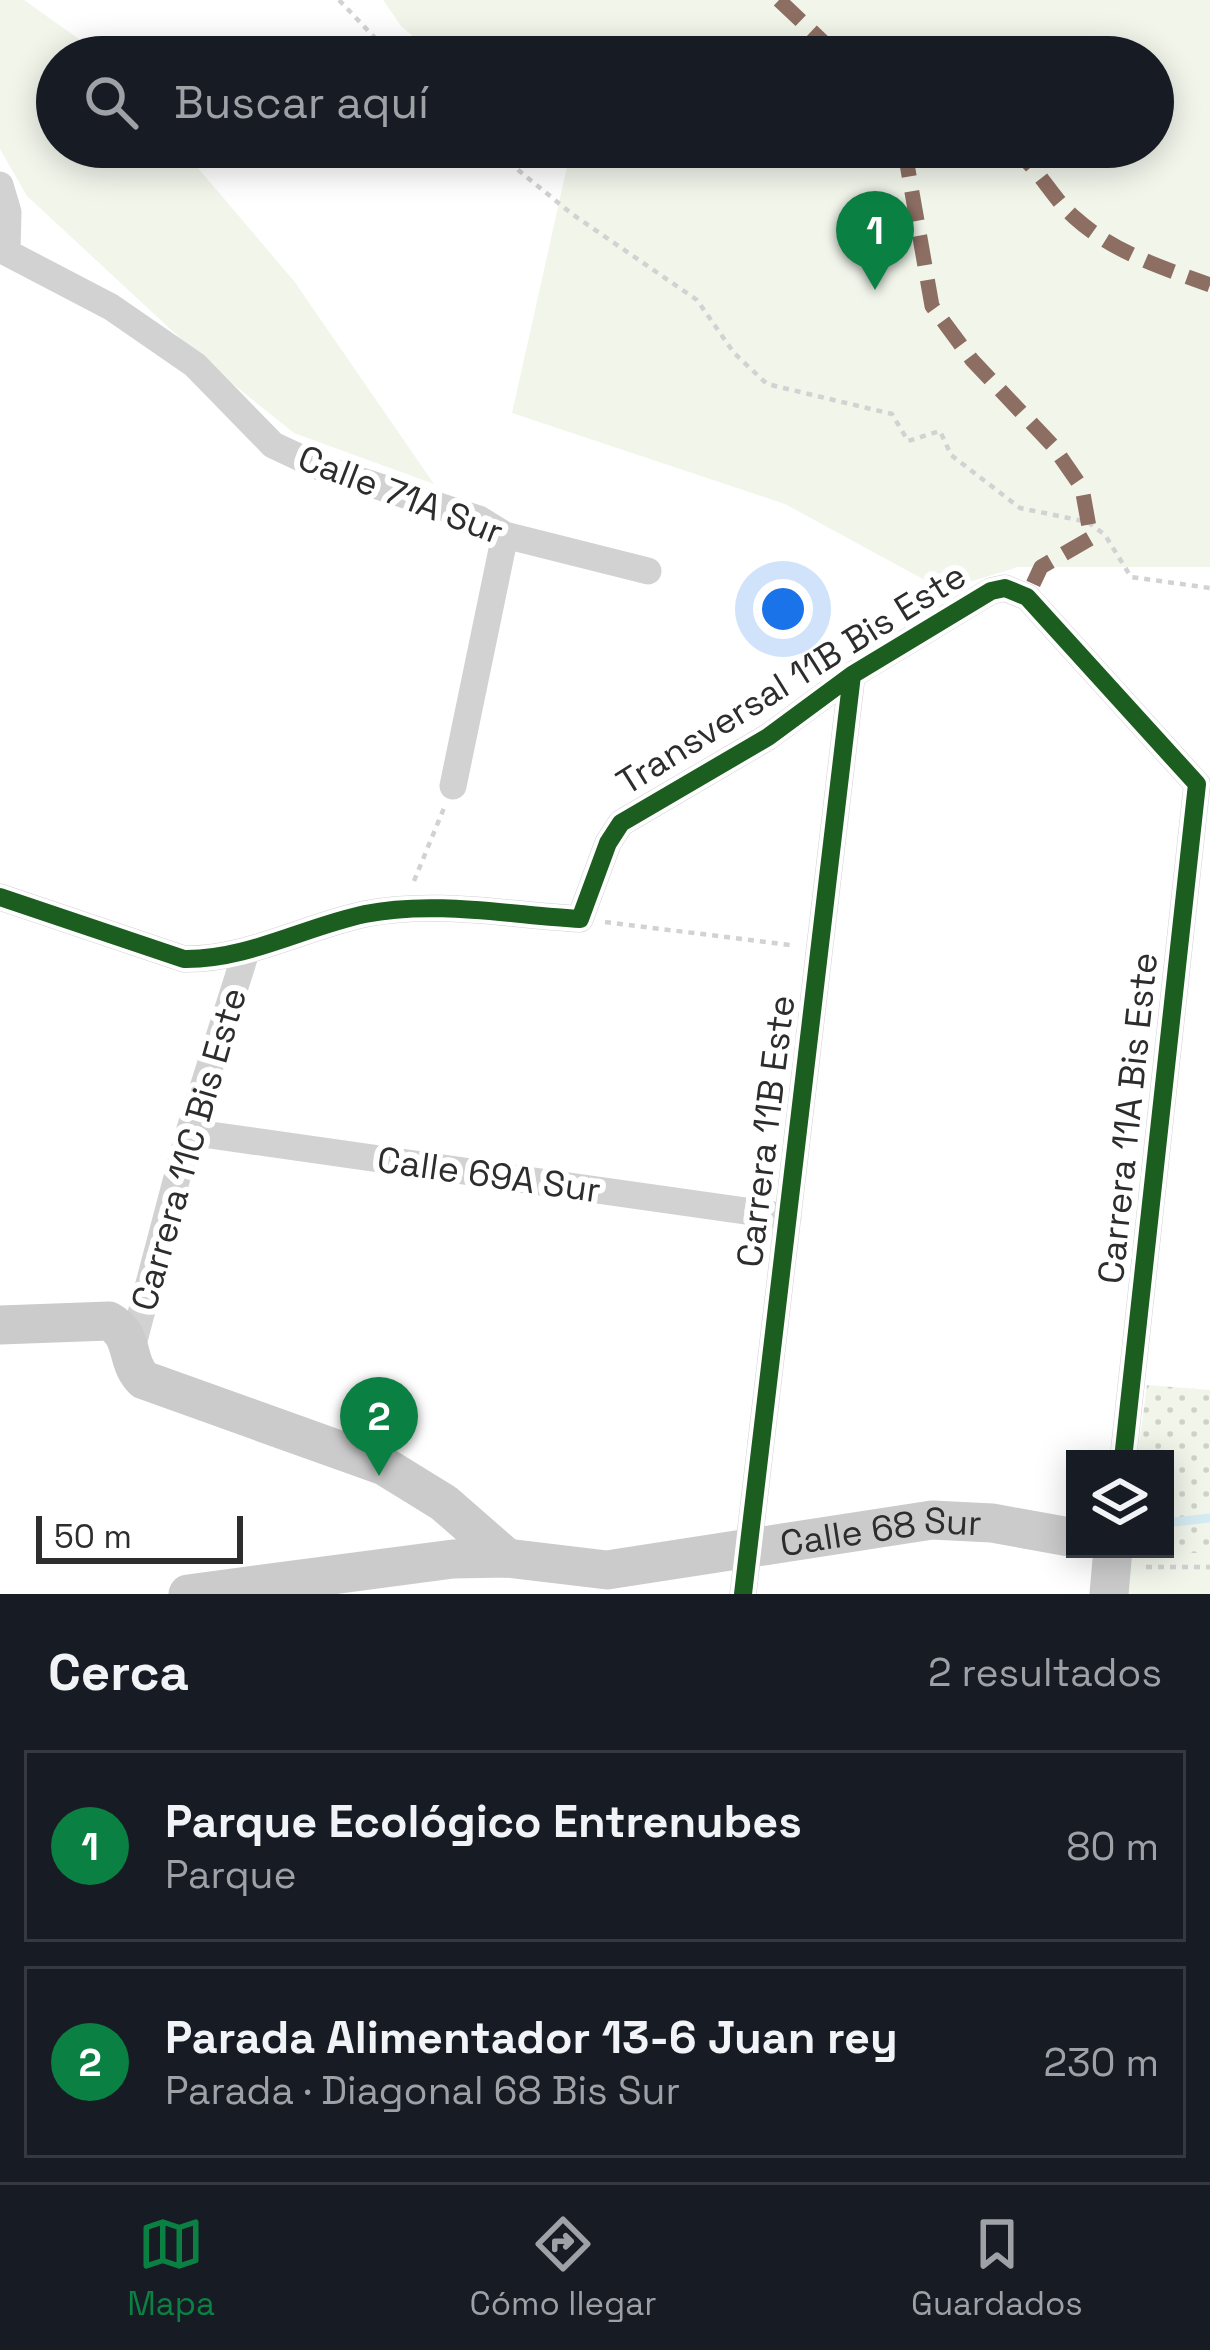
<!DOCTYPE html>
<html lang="es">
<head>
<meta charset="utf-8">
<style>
  body { margin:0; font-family:"Space Grotesk",sans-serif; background:#20242c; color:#f1f3f6 }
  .controls { position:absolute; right:36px; bottom:36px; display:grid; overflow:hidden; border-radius:0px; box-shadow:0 6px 30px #0003 }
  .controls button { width:108px; height:108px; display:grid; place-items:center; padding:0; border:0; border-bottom:3px solid #363941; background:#171b24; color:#f1f3f6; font:60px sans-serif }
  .scale { position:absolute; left:36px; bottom:30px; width:207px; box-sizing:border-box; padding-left:12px; border:6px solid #2d2d2d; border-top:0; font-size:33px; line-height:42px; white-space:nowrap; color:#2d2d2d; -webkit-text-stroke:9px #fff; paint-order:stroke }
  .you { position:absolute; left:783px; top:609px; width:42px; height:42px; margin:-30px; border:9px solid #fff; border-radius:50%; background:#1a73e8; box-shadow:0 0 0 18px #1a73e833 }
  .badge { display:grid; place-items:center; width:78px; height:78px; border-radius:50%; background:#0b8043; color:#fff; font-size:39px; font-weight:700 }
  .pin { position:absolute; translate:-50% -99px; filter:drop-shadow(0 3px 6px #0008) }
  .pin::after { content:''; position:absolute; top:63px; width:42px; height:36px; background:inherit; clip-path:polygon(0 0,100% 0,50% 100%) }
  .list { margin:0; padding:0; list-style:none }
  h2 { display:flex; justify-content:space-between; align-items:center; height:156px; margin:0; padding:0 48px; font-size:51px }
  h2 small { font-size:39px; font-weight:400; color:#9ea1a6 }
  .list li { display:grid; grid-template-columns:78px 1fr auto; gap:36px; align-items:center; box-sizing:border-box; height:192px; margin:0 24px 24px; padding:0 24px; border:3px solid #363941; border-radius:0px }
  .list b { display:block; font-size:45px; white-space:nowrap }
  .list p { margin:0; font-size:39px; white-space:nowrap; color:#9ea1a6 }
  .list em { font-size:39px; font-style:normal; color:#9ea1a6 }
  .icon { flex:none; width:66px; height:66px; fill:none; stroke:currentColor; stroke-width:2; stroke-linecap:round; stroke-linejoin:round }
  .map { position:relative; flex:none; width:1210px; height:1594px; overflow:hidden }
  .search { position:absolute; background:#171b24; box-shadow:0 6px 30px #0003; left:36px; right:36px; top:36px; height:132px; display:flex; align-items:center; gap:30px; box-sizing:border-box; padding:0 42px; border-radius:66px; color:#9ea1a6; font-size:45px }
  .sheet { height:588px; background:#171b24 }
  nav { display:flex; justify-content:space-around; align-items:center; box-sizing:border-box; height:168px; border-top:3px solid #363941; background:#171b24; font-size:33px; color:#9ea1a6 }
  nav a { display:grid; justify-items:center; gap:6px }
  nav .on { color:#0b8043 }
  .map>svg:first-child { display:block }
  .grass { fill:url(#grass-dots) }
  .park { fill:#f1f5ea }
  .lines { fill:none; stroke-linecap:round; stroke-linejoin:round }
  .stream { stroke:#d5ebf3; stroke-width:9 }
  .path { stroke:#d2d2d2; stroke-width:4.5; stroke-dasharray:6 6; stroke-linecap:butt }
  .street { stroke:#d2d2d2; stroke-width:27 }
  .secondary { stroke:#cbcbcb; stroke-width:39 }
  .quiet { stroke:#8d6e63; stroke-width:15; stroke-dasharray:30 15; stroke-linecap:butt }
  .cycleway-casing { stroke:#fff; stroke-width:26 }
  .cycleway { stroke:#1b5e20; stroke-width:18 }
  .labels { text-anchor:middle; stroke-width:12; stroke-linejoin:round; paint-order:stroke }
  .street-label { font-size:36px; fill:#2d2d2d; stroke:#fff }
</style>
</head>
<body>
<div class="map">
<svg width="1210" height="1594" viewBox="0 0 1210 1594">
  <defs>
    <pattern id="grass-dots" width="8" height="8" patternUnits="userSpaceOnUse" patternTransform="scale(3)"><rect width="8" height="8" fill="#f1f5ea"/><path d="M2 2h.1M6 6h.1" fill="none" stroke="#cfd2c9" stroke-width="1.8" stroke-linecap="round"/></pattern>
  </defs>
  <rect width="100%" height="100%" fill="#fff"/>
  <path class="grass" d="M1147,1385L1210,1390V1553H1124L1165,1549V1459H1137Z"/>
  <path class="park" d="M0,0H24L104,57H57V147H180L294,281L434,484L294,433L208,364L27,196L0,149Z
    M383,0H1210V567H1018L943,590L785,504L512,413L567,167L543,147H1153V57H437L401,26Z
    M1124,1553H1210V1594H1121Z"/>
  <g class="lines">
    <path class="stream" d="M1165,1523L1210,1518"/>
    <path class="path" d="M339,0L393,57
      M490,147L572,214L697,300L734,353L767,384L892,414L908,441L940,431L951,455L1020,508L1088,522L1105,535L1131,577L1210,588
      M414,881L444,808
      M605,922L790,945
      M1146,1567H1210"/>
    <path class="street" d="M0,185L8,212L7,251
      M0,249L111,307L195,365L273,445L322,468L479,519L505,535L648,571
      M453,786L505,535
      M0,897L184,959C247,960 304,927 365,914C433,900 511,915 580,919L608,843L621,823L768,737L852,675L991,591L1005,588L1027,597L1197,784L1123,1459
      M189,1132L788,1217
      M132,1348L189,1132L246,952
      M743,1594L852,675"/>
    <g class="secondary">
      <path d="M0,1325L109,1321C136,1336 124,1361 144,1380L384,1466L444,1503L507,1558"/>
      <path id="s1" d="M188,1594L453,1559L507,1558L607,1570L932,1520L992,1523L1075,1538"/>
      <path d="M1109,1594L1113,1549"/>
    </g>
    <path class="quiet" d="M779,0L839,57
      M904,147L932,306L972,360L1053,446L1082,488L1091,538L1041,567L1027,597
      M1009,147C1038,165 1050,196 1074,217C1114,253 1161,267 1210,285"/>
    <g class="cycleway-casing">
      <path id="cycleway" d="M0,897L184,959C247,960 304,927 365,914C433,900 511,915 580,919L608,843L621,823L768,737L852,675L991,591L1005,588L1027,597L1197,784L1123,1459
        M743,1594L852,675"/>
    </g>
    <use href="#cycleway" class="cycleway"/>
  </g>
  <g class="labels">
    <g class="street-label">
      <text transform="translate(401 494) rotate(21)" y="13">Calle 71A Sur</text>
      <text transform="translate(791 678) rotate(-32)" y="13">Transversal 11B Bis Este</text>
      <text transform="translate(1127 1118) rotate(-84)" y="13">Carrera 11A Bis Este</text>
      <text transform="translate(765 1131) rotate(-83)" y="13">Carrera 11B Este</text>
      <text transform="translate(188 1149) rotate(-74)" y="13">Carrera 11C Bis Este</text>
      <text transform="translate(489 1174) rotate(8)" y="13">Calle 69A Sur</text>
      <text dy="13" stroke="none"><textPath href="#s1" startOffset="699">Calle 68 Sur</textPath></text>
    </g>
  </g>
</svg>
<div class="controls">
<button><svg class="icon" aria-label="layers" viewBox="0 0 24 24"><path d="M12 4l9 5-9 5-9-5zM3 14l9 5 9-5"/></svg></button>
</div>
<div class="scale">50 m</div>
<div class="you"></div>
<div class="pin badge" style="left:875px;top:290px">1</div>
<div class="pin badge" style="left:379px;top:1476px">2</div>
<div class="search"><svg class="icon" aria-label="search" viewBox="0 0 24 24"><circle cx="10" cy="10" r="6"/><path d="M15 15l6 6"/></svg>Buscar aquí</div>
</div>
<section class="sheet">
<h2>Cerca<small>2 resultados</small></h2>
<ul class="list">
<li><span class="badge">1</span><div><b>Parque Ecológico Entrenubes</b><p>Parque</p></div><em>80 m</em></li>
<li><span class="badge">2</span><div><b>Parada Alimentador 13-6 Juan rey</b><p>Parada · Diagonal 68 Bis Sur</p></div><em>230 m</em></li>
</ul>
</section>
<nav>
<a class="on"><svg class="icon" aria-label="map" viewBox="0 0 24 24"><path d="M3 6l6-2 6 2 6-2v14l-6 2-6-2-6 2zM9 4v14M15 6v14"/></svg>Mapa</a>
<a><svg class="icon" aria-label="directions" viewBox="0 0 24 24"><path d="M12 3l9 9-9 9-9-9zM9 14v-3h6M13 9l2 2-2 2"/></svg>Cómo llegar</a>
<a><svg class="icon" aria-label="saved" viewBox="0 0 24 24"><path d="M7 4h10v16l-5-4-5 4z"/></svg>Guardados</a>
</nav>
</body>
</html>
